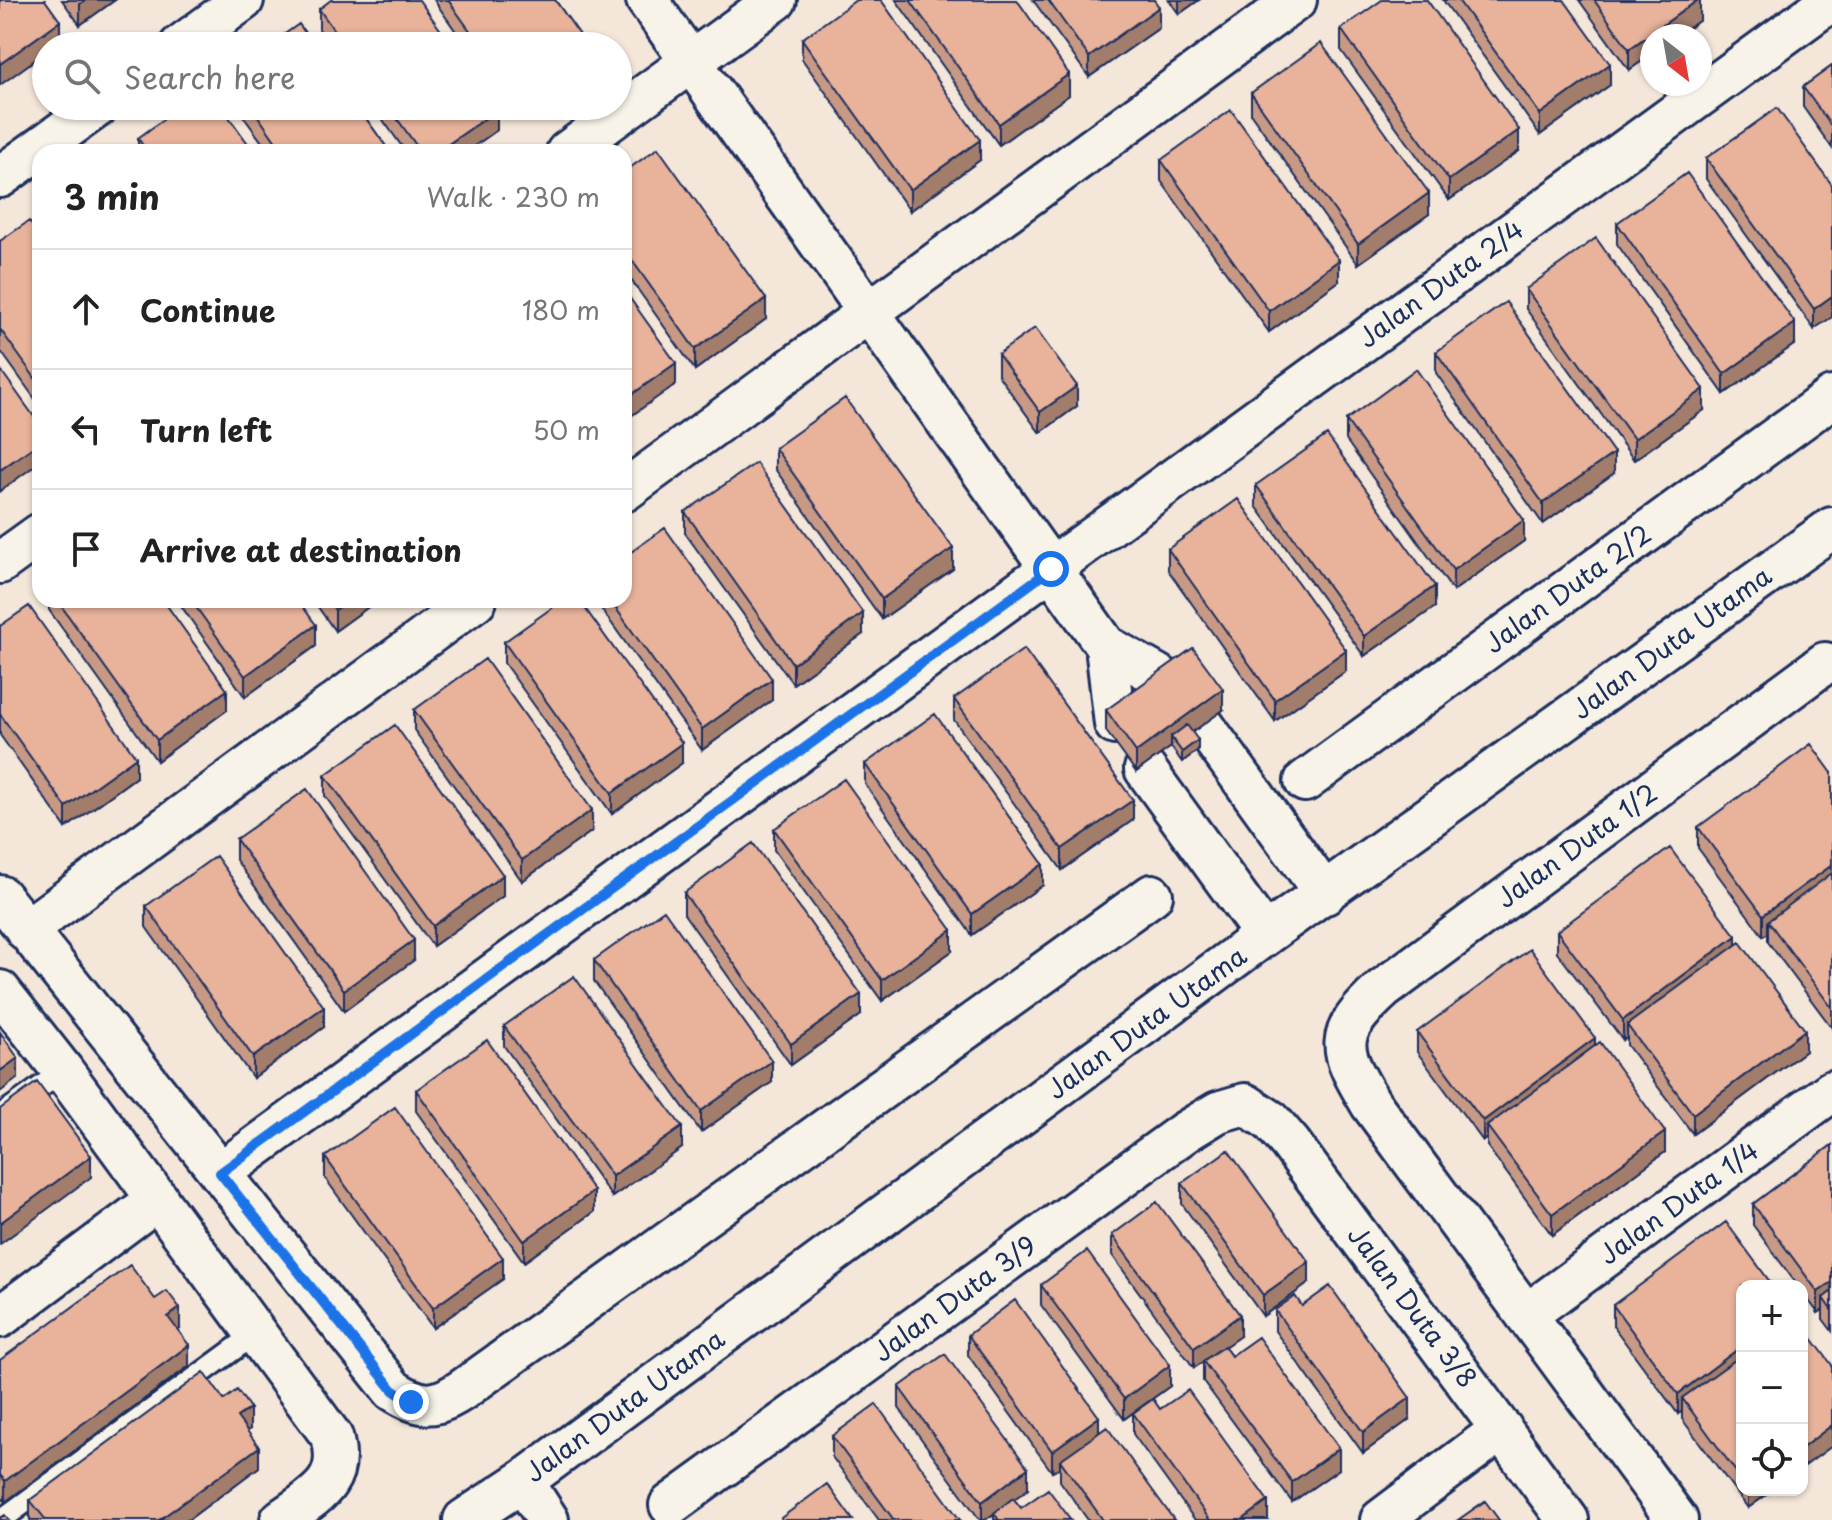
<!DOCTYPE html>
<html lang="en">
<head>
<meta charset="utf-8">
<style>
  body { margin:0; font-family:"Playpen Sans",sans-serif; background:#f2f2f2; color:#222 }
  .controls { position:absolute; right:24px; bottom:24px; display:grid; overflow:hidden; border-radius:16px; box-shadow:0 2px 6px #0004 }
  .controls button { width:72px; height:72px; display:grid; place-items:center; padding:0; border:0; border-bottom:2px solid #e0e0e0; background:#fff; color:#222; font:40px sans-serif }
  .compass { position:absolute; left:1640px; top:24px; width:72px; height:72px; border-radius:50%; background:#fff; box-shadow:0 2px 6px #0004; rotate:149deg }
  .stop { position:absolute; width:24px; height:24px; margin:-18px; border:6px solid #1a73e8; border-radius:50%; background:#fff }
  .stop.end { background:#1a73e8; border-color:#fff; box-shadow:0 2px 8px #0008 }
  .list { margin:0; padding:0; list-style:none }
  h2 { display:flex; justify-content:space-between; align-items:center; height:104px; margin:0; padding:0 32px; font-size:34px }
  h2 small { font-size:26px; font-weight:400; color:#767676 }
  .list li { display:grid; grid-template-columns:52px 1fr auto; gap:24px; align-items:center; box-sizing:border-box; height:120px; padding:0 32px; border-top:2px solid #e0e0e0 }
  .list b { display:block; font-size:30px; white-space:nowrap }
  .list em { font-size:26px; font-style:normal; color:#767676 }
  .icon { flex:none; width:44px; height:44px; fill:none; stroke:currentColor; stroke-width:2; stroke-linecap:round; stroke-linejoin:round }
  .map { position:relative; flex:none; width:1832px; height:1520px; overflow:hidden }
  .search { position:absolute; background:#fff; box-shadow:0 2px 6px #0004; left:32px; top:32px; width:600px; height:88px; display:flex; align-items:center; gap:20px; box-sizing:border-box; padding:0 28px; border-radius:44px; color:#767676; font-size:30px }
  .panel { position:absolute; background:#fff; box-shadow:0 2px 6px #0004; left:32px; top:144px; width:600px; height:464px; border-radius:24px }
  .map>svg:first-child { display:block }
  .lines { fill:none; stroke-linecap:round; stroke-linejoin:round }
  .service-casing { stroke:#1b2f5e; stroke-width:26 }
  .minor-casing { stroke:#1b2f5e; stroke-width:46 }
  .service { stroke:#f7f3e8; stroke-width:20 }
  .minor { stroke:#f7f3e8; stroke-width:40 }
  .wall { fill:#c89985; stroke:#1b2f5e; stroke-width:2 }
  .shaded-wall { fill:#a27d6c; stroke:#1b2f5e; stroke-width:2 }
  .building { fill:#e8b29b; stroke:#1b2f5e; stroke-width:2 }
  .route { stroke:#1a73e8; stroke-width:10 }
  .labels { text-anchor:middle; stroke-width:6; stroke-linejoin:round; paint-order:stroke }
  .street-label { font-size:26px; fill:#1b2f5e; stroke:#f7f3e8 }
</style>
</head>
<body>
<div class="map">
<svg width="1832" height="1520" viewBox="0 0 1832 1520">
  <rect width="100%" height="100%" fill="#f4e6d9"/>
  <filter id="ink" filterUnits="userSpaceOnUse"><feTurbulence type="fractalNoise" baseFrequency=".0125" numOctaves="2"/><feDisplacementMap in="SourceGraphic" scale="16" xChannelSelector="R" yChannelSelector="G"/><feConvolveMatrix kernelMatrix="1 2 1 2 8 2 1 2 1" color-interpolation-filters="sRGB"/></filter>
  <g filter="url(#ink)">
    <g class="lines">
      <g class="service-casing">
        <path id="service" d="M0,1116L63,1071
          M1,1520L255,1334"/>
      </g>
      <g class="minor-casing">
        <path id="minor" d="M647,0L1106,646L1175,685
          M180,46L243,0
          M567,152L776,0
          M0,177L98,106
          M624,491L1296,0
          M0,563L40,534
          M1106,646L1115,724
          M1204,726L1325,894
          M1145,769L1265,935
          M1305,781L1832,397
          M0,896L393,1390C422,1409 437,1408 465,1388L1152,895
          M26,930L476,600
          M0,991L63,1071L332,1437C345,1483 314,1496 281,1520
          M220,1173L1832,0
          M1526,1315L1832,1091
          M0,1317L158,1199
          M523,1481L548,1520
          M670,1505L1185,1132L1218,1112L1245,1104L1271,1121L1290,1143L1568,1520
          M464,1520L523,1481L1265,935L1832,528
          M1381,1520L1502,1429
          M1677,1520L1371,1104C1337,1047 1333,1035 1383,989L1825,663"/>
      </g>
      <use href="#service" class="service"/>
      <use href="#minor" class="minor"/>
    </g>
    <path class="wall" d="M62,0H115L80,25Z
      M434,0H555L587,46H466Z
      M896,0H1017L1069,95L999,145Z
      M1033,0H1154L1159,28L1089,77Z
      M1169,0H1199L1179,14Z
      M1443,0H1564L1610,85L1540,135Z
      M1579,0H1700V20L1629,70Z
      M319,9L452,46H331L319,29Z
      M1341,29L1519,151L1449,200L1341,50Z
      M802,39L980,160L910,211L802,59Z
      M1832,66V148L1803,107V87Z
      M1251,93L1429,214L1358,264L1251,114Z
      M236,106H357L390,152H269Z
      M373,106H494L497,130L466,152H406Z
      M509,106H530L516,116Z
      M138,138L254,152H138Z
      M1706,158L1832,185L1814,329L1706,179Z
      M1161,160L1339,281L1269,332L1161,181Z
      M624,172L766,319L695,370L624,270Z
      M1617,223L1795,344L1724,394L1617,244Z
      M40,236V406L0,350V241Z
      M1526,289L1704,410L1634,460L1526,309Z
      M1436,352L1614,473L1543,524L1436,373Z
      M998,354L1077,406L1040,433L998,375Z
      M1346,420L1524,541L1453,591L1346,440Z
      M775,448L953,569L882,619L775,469Z
      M1256,485L1435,607L1364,656L1256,506Z
      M685,512L863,634L793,684L685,533Z
      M1168,549L1346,671L1275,721L1168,570Z
      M49,600H163L227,710L157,761L49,610Z
      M177,600H298L316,646L245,697Z
      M313,600H378L335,631Z
      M595,600H624L772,700L702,750Z
      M0,626L136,777L66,828L0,735Z
      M504,642L682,763L612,814L504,663Z
      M954,699L1133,820L1062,870L954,720Z
      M414,710L592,831L522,881L414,730Z
      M1106,710H1223L1192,732L1198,750L1182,762L1171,747L1136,772L1106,731Z
      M865,764L1043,885L972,935L865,784Z
      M1832,773V1028L1768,942V933L1763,936L1698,848V827Z
      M325,775L503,896L433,946L325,796Z
      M774,829L952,951L882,1001L774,850Z
      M236,839L414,960L344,1011L236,860Z
      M684,893L861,1015L791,1065L684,914Z
      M146,906L324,1027L253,1078L146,927Z
      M1557,931L1736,945L1805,1051L1693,1134L1627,1045V1038L1623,1040L1557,952Z
      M594,960L772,1082L701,1132L594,981Z
      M504,1026L682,1148L612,1197L504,1046Z
      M1417,1032L1595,1046L1665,1152L1552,1235L1487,1146V1138L1483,1141L1417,1052Z
      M416,1090L594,1212L524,1262L416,1111Z
      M1832,1145V1331L1823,1319V1310L1818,1313L1802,1291V1286H1798L1753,1225V1204Z
      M325,1157L503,1279L433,1328L325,1178Z
      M1182,1183L1309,1283L1263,1316L1182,1204Z
      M1112,1235L1240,1336L1224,1347L1231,1356L1339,1469L1292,1502L1203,1381V1362L1194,1368L1112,1255Z
      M1041,1285L1170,1386L1124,1419L1041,1305Z
      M1742,1286V1490H1773L1748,1508L1682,1419V1411L1678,1414L1613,1326V1305Z
      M155,1299L180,1329L178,1330L189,1366L5,1502L0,1496V1360Z
      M1302,1306L1410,1419L1363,1453L1275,1331V1310Z
      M968,1335L1099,1432L1174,1520H1088L1060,1481V1467L1052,1472L968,1355Z
      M899,1387L1028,1489L1014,1499L1021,1508L1071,1520H994V1514L985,1520H980L899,1408Z
      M224,1400L250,1429L247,1431L259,1467L188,1520H30V1500Z
      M1160,1409L1268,1520H1195L1133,1434V1413Z
      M832,1436L960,1520H879L832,1457Z"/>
    <path class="shaded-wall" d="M86,0H115L80,25V4Z
      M1179,0H1199L1179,14Z
      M1698,0H1700V20L1677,36H1652V54L1629,70V49Z
      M1159,7V28L1089,77V57Z
      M60,21V41L54,46H46V52L0,85V64Z
      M1610,64V85L1540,135V114Z
      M1069,74V95L999,145V124Z
      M516,106H530L516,116Z
      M497,110V130L466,152H437Z
      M1519,130V151L1449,200V180Z
      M980,140V160L910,211V190Z
      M1429,193V214L1358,264V244Z
      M1339,260V281L1269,332V311Z
      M1832,296V317L1814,329V309Z
      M766,299V319L695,370V349Z
      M1795,323V344L1724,394V374Z
      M676,363V384L624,421V400Z
      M1077,386V406L1040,433V412Z
      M1704,389V410L1634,460V439Z
      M40,442V462L0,491V470Z
      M1614,453V473L1543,524V503Z
      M1524,520V541L1453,591V570Z
      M953,548V569L882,619V599Z
      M1435,586V607L1364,656V636Z
      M349,600H378L335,631V610Z
      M863,613V634L793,684V664Z
      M316,625V646L245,697V676Z
      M1346,650V671L1275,721V700Z
      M772,679V700L702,750V729Z
      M1223,689V710L1176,744L1171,737V747L1136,772V752Z
      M227,690V710L157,761V740Z
      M1198,740V750L1182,762V752Z
      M682,743V763L612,814V793Z
      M136,757V777L66,828V807Z
      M1133,800V820L1062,870V849Z
      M592,810V831L522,881V860Z
      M1043,864V885L972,935V914Z
      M1832,865V885L1768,921V933L1763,936V915Z
      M503,875V896L433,946V926Z
      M952,930V951L882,1001V980Z
      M1736,936V957L1627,1025V1038L1623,1040V1020Z
      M414,940V960L344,1011V990Z
      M861,994V1015L791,1065V1044Z
      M324,1007V1027L253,1078V1057Z
      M1805,1030V1051L1693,1134V1114Z
      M1595,1038V1058L1487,1126V1138L1483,1141V1121Z
      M18,1058V1078L0,1092V1071Z
      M772,1061V1082L701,1132V1111Z
      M682,1127V1148L612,1197V1176Z
      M1665,1132V1152L1552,1235V1214Z
      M91,1156V1177L0,1244V1223Z
      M594,1191V1212L524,1262V1241Z
      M503,1258V1279L433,1328V1308Z
      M1309,1262V1283L1263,1316V1295Z
      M1832,1282V1303L1823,1298V1310L1818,1313V1292Z
      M180,1308V1329L168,1338V1317Z
      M1240,1315V1336L1194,1368V1348Z
      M189,1345V1366L5,1502V1481Z
      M1742,1346V1367L1682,1398V1411L1678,1414V1394Z
      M1170,1365V1386L1124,1419V1399Z
      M1410,1398V1419L1363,1453V1432Z
      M250,1408V1429L237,1438V1417Z
      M1099,1417V1438L1060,1460V1467L1052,1472V1451Z
      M1832,1425V1446L1802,1468V1448Z
      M259,1447V1467L188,1520H159Z
      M1339,1448V1469L1292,1502V1482Z
      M1028,1468V1489L985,1520H982V1502Z
      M1748,1490H1773L1748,1508Z
      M1268,1501V1520H1242Z"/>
    <path class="building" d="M0,0H45L60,21L0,64Z
      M331,0H419L452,46H345L319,9Z
      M448,0H555L587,45L585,46H481Z
      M856,0H881L980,140L910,190L802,39Z
      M910,0H1017L1069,74L999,124Z
      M1048,0H1154L1159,7L1089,57Z
      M1382,0H1427L1519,130L1449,180L1341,29Z
      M1458,0H1564L1610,64L1540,114Z
      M1594,0H1698L1629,49Z
      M299,24L314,46H268Z
      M1321,43L1429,193L1358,244L1251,93Z
      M1832,66V127L1803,87Z
      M182,106H221L254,152H147L138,138Z
      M251,106H357L390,152H283Z
      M388,106H494L497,110L437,152H421Z
      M1777,108L1832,185V296L1814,309L1706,158Z
      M1231,110L1339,260L1269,311L1161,160Z
      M658,148L766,299L695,349L624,249V172Z
      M1687,173L1795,323L1724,374L1617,223Z
      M29,221L40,236V385L0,329V241Z
      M1596,238L1704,389L1634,439L1526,289Z
      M624,290L676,363L624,400Z
      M1506,302L1614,453L1543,503L1436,352Z
      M1035,328L1077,386L1040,412L998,354Z
      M0,369L40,425V442L0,470Z
      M1416,369L1524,520L1453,570L1346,420Z
      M845,398L953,548L882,599L775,448Z
      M1327,435L1435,586L1364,636L1256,485Z
      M756,463L863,613L793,664L685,512Z
      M1238,499L1346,650L1275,700L1168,549Z
      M665,528L772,679L702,729L610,600H624V557Z
      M57,600H163L227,690L157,740Z
      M191,600H298L316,625L245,676Z
      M328,600H349L335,610Z
      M563,600H579L682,743L612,793L504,642Z
      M29,606L136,757L66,807L0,714V626Z
      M1193,648L1223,689L1136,752L1106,710Z
      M1024,649L1133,800L1062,849L954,699Z
      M485,659L592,810L522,860L414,710Z
      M935,714L1043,864L972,914L865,764Z
      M395,725L503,875L433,926L325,775Z
      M1187,725L1198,740L1182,752L1171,737Z
      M1811,744L1832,773V865L1763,915L1698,827Z
      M844,779L952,930L882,980L774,829Z
      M307,789L414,940L344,990L236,839Z
      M753,843L861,994L791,1044L684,893Z
      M1670,848L1736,936L1623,1020L1557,931Z
      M216,856L324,1007L253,1057L146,906Z
      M1832,873V1008L1768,921Z
      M664,910L772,1061L701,1111L594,960Z
      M1740,942L1805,1030L1693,1114L1627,1025Z
      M1530,949L1595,1038L1483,1121L1417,1032Z
      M574,976L682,1127L612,1176L504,1026Z
      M0,1032L18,1058L0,1071Z
      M487,1040L594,1191L524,1241L416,1090Z
      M1600,1042L1665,1132L1552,1214L1487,1126Z
      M37,1082L91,1156L0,1223V1109Z
      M395,1107L503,1258L433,1308L325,1157Z
      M1832,1145V1282L1818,1292L1753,1204Z
      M1228,1150L1309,1262L1263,1295L1182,1183Z
      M1157,1202L1240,1315L1194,1348L1112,1235Z
      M1726,1222L1773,1286H1742V1346L1678,1394L1613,1305Z
      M1087,1251L1170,1365L1124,1399L1041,1285Z
      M130,1265L155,1299L167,1291L180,1308L168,1317L189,1345L5,1481L0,1475V1360Z
      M1330,1286L1410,1398L1363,1432L1275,1310L1295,1296L1302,1306Z
      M1832,1291V1311L1823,1298Z
      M1015,1300L1099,1417L1052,1451L968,1335Z
      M1802,1325L1832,1365V1425L1802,1448Z
      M1258,1337L1339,1448L1292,1482L1203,1361L1224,1346L1231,1356Z
      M945,1354L1028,1468L982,1502L899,1387Z
      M1742,1355V1480L1682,1398Z
      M204,1372L224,1400L237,1390L250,1408L237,1417L259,1447L159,1520H46L30,1500Z
      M1188,1390L1268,1501L1242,1520H1210L1133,1413L1153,1399L1160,1409Z
      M876,1404L960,1520H894L832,1436Z
      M1107,1427L1174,1520H1103L1060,1460Z
      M827,1484L853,1520H782L781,1518Z
      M1048,1489L1071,1520H999L994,1513L1013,1498L1021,1508Z
      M1485,1501L1499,1520H1458Z
      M5,1515L9,1520H0V1518Z"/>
  </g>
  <g class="lines" filter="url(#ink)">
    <path class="route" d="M411,1402L393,1390L220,1173L1051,569"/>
  </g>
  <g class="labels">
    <g class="street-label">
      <text transform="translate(1441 284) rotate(-36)" y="9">Jalan Duta 2/4</text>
      <text transform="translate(1568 589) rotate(-36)" y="9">Jalan Duta 2/2</text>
      <text transform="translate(1672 643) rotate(-36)" y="9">Jalan Duta Utama</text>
      <text transform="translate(1577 846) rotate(-36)" y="9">Jalan Duta 1/2</text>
      <text transform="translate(1147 1023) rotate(-36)" y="9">Jalan Duta Utama</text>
      <text transform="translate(1679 1203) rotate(-36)" y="9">Jalan Duta 1/4</text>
      <text transform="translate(955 1299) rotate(-36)" y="9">Jalan Duta 3/9</text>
      <text transform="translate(1412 1307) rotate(53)" y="9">Jalan Duta 3/8</text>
      <text transform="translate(625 1406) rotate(-36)" y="9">Jalan Duta Utama</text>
    </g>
  </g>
</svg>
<div class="controls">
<button>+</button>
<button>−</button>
<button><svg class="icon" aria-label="locate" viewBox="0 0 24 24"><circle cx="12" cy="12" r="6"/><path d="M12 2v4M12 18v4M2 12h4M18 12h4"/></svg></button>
</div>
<svg class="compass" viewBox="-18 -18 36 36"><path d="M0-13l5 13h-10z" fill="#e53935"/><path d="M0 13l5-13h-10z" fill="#767676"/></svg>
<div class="stop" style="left:1051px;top:569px"></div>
<div class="stop end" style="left:411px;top:1402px"></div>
<div class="search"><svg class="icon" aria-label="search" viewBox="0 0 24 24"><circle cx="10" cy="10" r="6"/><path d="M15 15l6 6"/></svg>Search here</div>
<section class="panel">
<h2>3 min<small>Walk · 230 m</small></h2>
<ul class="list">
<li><svg class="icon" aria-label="ahead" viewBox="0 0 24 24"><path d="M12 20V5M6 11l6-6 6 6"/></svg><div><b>Continue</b></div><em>180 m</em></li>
<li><svg class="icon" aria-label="left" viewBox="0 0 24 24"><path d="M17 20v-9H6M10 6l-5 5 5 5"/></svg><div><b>Turn left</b></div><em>50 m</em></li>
<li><svg class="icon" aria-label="arrive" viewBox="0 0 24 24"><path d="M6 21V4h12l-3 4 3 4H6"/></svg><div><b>Arrive at destination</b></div></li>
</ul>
</section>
</div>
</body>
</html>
